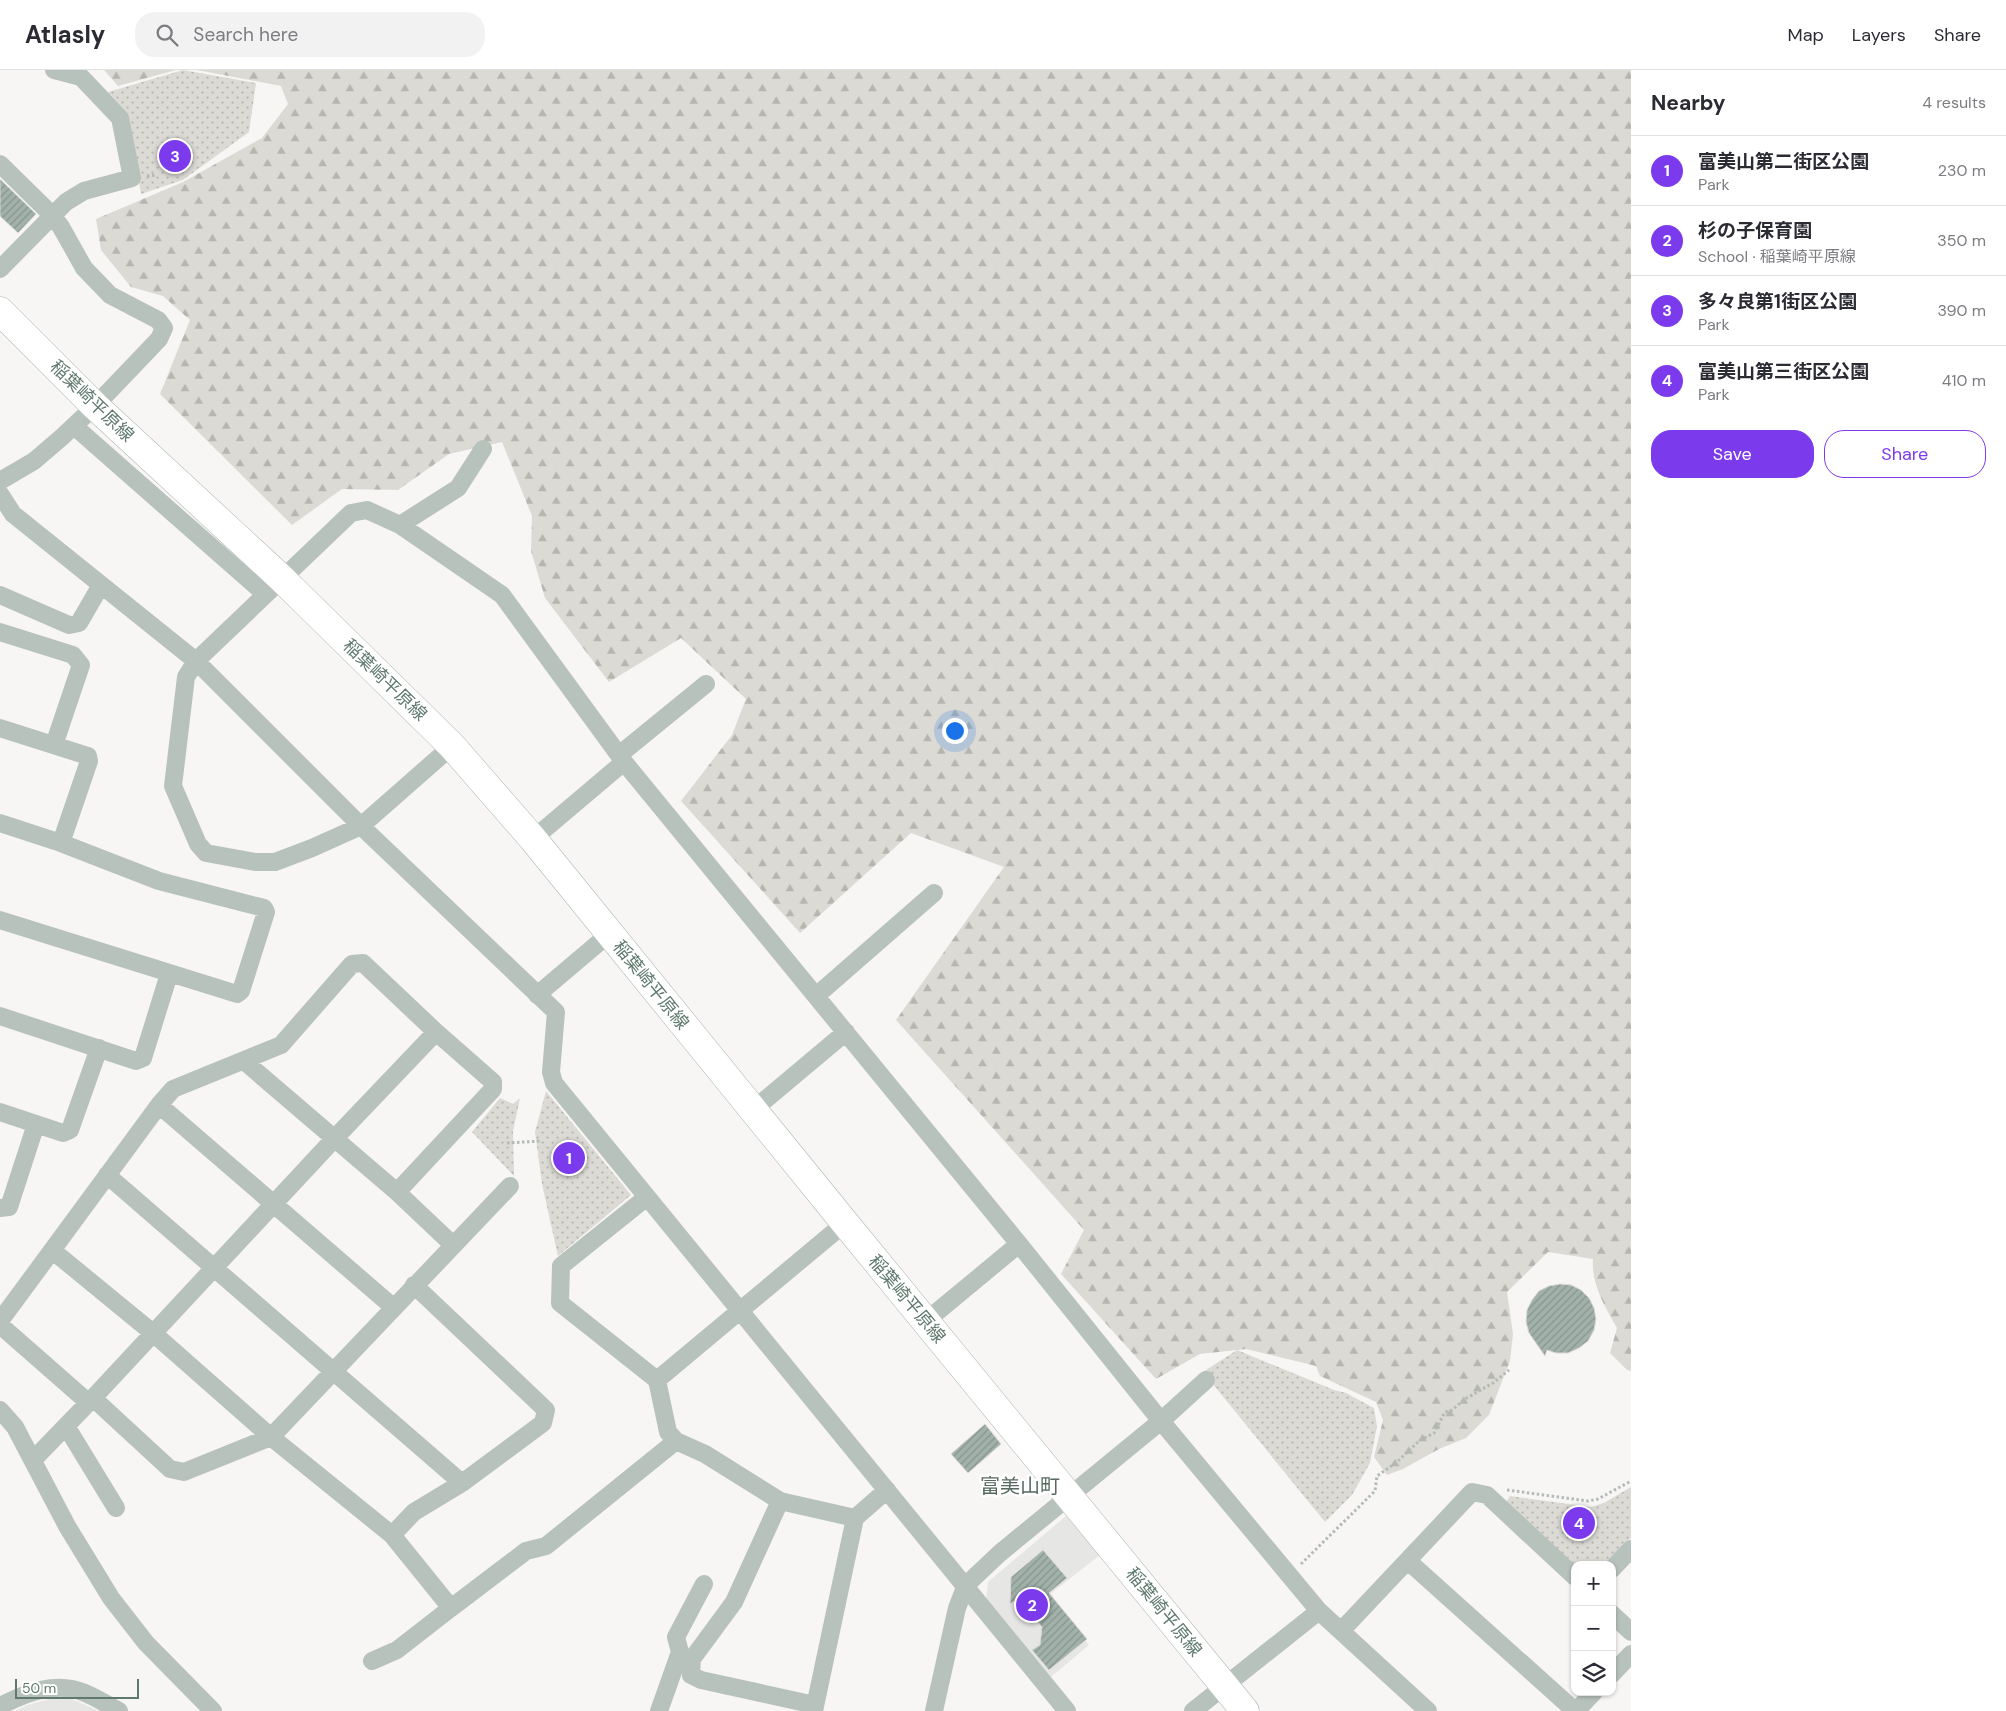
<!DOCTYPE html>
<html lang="en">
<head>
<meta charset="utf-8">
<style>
  body { margin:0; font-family:"DM Sans","Noto Sans JP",sans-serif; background:#f2f2f3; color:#2b2b33 }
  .controls { position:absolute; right:15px; bottom:15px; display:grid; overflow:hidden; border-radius:10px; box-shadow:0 1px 4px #0004 }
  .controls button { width:45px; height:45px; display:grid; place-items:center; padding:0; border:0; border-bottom:1px solid #e1e1e2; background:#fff; color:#2b2b33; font:25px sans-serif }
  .scale { position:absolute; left:15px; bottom:12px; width:124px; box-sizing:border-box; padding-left:5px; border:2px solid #5f796e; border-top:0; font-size:14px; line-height:18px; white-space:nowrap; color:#5f796e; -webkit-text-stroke:4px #fff; paint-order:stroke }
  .you { position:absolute; left:954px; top:660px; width:18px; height:18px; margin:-12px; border:4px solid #fff; border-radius:50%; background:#1a73e8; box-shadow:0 0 0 8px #1a73e833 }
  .badge { display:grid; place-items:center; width:32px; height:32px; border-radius:50%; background:#7c3aed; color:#fff; font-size:16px; font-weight:700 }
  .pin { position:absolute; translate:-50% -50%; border:2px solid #fff; box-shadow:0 1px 5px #0006 }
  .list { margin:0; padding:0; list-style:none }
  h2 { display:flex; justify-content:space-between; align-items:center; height:65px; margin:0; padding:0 20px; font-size:21px }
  h2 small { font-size:16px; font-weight:400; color:#7c7c81 }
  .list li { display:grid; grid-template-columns:32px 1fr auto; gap:15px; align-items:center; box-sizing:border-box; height:70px; padding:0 20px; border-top:1px solid #e1e1e2 }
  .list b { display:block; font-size:19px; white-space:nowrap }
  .list p { margin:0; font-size:16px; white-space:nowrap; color:#7c7c81 }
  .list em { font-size:16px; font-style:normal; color:#7c7c81 }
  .actions { display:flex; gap:10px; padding:15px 20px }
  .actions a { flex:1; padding:11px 0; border:1px solid #7c3aed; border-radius:20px; text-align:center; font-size:18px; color:#7c3aed }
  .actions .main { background:#7c3aed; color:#fff }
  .icon { flex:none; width:28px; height:28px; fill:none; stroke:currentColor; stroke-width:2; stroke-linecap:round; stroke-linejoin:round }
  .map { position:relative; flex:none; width:1631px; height:1641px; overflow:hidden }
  header { display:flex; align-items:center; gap:30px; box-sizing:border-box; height:70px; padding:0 25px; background:#fff; border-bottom:1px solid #e1e1e2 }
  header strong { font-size:24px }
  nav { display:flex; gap:28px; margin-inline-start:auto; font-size:18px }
  .search { width:350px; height:45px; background:#f2f2f3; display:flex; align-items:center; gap:12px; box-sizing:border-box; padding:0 18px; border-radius:20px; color:#7c7c81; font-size:19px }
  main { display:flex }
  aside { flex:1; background:#fff }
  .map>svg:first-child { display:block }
  .built { fill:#e6e7e5 }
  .forest { fill:url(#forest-firs) }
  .park { fill:url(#park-dots) }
  .building { fill:url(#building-hatch); stroke:#d9d8d8 }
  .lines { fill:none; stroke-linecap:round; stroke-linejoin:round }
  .primary-casing { stroke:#acb7b2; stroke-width:29 }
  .path { stroke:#b3bbb8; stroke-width:3; stroke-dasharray:2.5 2.5; stroke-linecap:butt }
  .street { stroke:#b8c2bd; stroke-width:18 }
  .primary { stroke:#fff; stroke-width:28 }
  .labels { text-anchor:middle; stroke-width:5; stroke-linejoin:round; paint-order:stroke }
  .street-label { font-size:18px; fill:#5f796e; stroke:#fff }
  .quarter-label { font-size:20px; fill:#566a61; stroke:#fff }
</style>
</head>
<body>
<header>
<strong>Atlasly</strong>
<div class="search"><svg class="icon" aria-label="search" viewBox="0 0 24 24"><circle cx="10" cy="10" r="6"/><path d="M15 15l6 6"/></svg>Search here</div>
<nav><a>Map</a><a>Layers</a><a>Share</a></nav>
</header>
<main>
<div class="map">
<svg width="1631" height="1641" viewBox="0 0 1631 1641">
  <defs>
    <pattern id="forest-firs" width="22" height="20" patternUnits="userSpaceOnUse" patternTransform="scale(1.25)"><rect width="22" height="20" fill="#dcdad5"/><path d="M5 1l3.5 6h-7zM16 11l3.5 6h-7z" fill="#b6b6b1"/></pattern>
    <pattern id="park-dots" width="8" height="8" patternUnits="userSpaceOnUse" patternTransform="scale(1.25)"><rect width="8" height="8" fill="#dcdad5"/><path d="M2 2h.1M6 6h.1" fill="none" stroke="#b6b6b1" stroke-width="1.8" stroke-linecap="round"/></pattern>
    <pattern id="building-hatch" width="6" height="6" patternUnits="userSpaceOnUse" patternTransform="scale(1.25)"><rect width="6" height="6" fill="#a2b1aa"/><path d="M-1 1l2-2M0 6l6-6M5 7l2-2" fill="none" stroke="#87958f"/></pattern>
  </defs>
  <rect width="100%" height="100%" fill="#f8f5f5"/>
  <path class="built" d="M1066,1446L1100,1485L1049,1525L1089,1575L1051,1607L986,1530L988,1512Z
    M53,1628L72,1629L99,1641H15L27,1635Z"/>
  <path class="forest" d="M104,0H176L118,16Z
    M197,0H1631V1301L1627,1300L1610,1283L1617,1258C1605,1237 1591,1214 1593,1189L1548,1182L1507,1222L1513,1264L1510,1291L1489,1345L1466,1368L1439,1379L1403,1399L1387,1405L1374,1387L1383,1350L1376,1332L1320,1306L1316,1296L1246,1279L1200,1284L1156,1309L1061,1204L1084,1160L896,950L1004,797L911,763L800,863L681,731L732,665L746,629L681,568L609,612L545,528L531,481L532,446L502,372L449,384L398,420L342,419L292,455L160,324L190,250L163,226L131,217L101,180L96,149L183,112L262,68L288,34L281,16Z"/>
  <path class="park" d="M183,0L256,13L249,62L183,110L141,124L127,42L108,22Z
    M546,1021L631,1125L558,1186L542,1114L535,1062Z
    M500,1028L513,1034L520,1028L513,1061L514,1106L472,1062Z
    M1237,1280L1334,1320L1346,1323L1374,1338L1377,1356L1370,1393L1352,1425L1325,1452L1203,1302Z
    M1631,1417V1468L1607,1495H1575V1497L1506,1433L1510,1426L1591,1437L1604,1433Z"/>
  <path class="building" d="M0,109L36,144L18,163L0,146Z
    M1560,1214L1571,1215L1581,1220L1589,1228L1594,1238L1596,1249L1594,1260L1588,1271L1579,1278L1568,1283H1556L1547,1280L1545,1286L1529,1263L1526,1252L1527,1240L1532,1230L1539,1221L1549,1216Z
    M985,1354L1001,1374L968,1403L951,1384Z
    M1043,1480L1067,1508L1049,1523L1087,1569L1049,1600L1032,1580L1040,1575L1042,1557L1018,1529L1010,1534L1011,1507Z"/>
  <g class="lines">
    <g class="primary-casing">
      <path id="primary" d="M0,241L95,336L281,508L452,676L533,769L845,1153L1245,1641"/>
    </g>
    <path class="path" d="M147,106L157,105
      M507,1073L541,1071
      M1507,1420L1588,1431L1598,1429L1631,1411
      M1301,1494L1375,1421L1377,1406L1397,1392L1419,1371L1434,1363L1445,1342L1451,1341L1465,1329L1493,1313L1509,1300"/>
    <path class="street" d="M0,94L52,145L61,157L84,198L110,225L158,250L164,258L159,269L95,336L62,367L34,391L0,411
      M0,199L66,132L84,121L132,108L120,48L81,7L54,0
      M74,356L265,524
      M0,424L13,444L196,591L361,756L556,942L551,1002L554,1013L1067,1641
      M400,455L458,418L483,379
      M0,525L69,555L79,553L101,515
      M0,562L73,585L81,595L54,675
      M0,658L88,686L89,691L61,773
      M452,676L361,756L312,778L275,792H255L206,783L198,774L173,716L186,607L196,591L351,443L367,440L400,455L502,525L624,692L1019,1174L1161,1351L1319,1541L1428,1641
      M619,685L706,614
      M0,753L61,773L159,811L264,838L266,842L241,921L237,924L0,850
      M533,769L624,692
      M537,925L609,864
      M816,926L934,823
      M0,946L136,991L143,988L169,904
      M244,991L397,1122L452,1174
      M159,1035L393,1237
      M753,1040L846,962
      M0,1042L63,1063L70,1060L99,978
      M107,1105L462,1413
      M647,1127L561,1196L560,1233L657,1310
      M0,1138L9,1137L36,1054
      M53,1181L153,1263L271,1367L392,1465L451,1538L526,1481L546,1476L676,1371L705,1384L780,1431L855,1448
      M0,1251L159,1035L173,1019L281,975L352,894L363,893L436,962L493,1012V1019L397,1122
      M926,1251L1019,1174
      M0,1255L89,1333
      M93,1328L170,1399L184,1402L271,1367L510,1116
      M0,1340L15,1357L67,1456L111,1528L146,1573L213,1641
      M66,1356L116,1438
      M676,1371L668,1362L657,1310L845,1153
      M33,1390L93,1328L334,1069L436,962
      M780,1431L734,1532L692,1589L691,1605L701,1610L815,1635
      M392,1465L414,1442L462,1413L543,1353L546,1340L414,1215
      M1408,1491L1575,1641
      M1612,1499L1631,1479
      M1612,1544L1631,1562
      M1341,1561L1472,1422L1487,1425L1575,1507
      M372,1591L397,1580L451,1538
      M1612,1604L1631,1584
      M0,1636C26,1623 56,1610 85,1623C97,1628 108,1635 119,1641
      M659,1641L680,1582L676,1567L704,1514
      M814,1641L855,1448L887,1420
      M934,1641L957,1538L966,1515L1000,1483L1161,1351L1206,1310
      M1193,1641L1319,1541
      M1576,1641L1594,1622"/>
    <use href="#primary" class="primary"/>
  </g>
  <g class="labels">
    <g class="street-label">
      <text transform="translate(92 331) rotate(44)" y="6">稲葉崎平原線</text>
      <text transform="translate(385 610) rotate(44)" y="6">稲葉崎平原線</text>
      <text transform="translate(651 915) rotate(51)" y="6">稲葉崎平原線</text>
      <text transform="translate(907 1229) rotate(50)" y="6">稲葉崎平原線</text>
      <text transform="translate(1164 1542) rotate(51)" y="6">稲葉崎平原線</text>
    </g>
    <g class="quarter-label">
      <text x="1020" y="1423">富美山町</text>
    </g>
  </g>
</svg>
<div class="controls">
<button>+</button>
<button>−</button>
<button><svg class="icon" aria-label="layers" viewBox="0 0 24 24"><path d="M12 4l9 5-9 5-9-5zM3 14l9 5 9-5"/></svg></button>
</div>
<div class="scale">50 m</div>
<div class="you"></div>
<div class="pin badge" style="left:569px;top:1088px">1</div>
<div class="pin badge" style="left:1032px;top:1535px">2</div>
<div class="pin badge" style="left:175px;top:86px">3</div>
<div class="pin badge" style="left:1579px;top:1453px">4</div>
</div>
<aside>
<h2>Nearby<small>4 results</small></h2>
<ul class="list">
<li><span class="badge">1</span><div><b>富美山第二街区公園</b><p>Park</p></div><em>230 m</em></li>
<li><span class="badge">2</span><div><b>杉の子保育園</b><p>School · 稲葉崎平原線</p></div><em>350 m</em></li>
<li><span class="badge">3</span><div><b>多々良第1街区公園</b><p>Park</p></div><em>390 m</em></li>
<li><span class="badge">4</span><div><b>富美山第三街区公園</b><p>Park</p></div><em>410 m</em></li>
</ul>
<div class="actions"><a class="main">Save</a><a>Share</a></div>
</aside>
</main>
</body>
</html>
